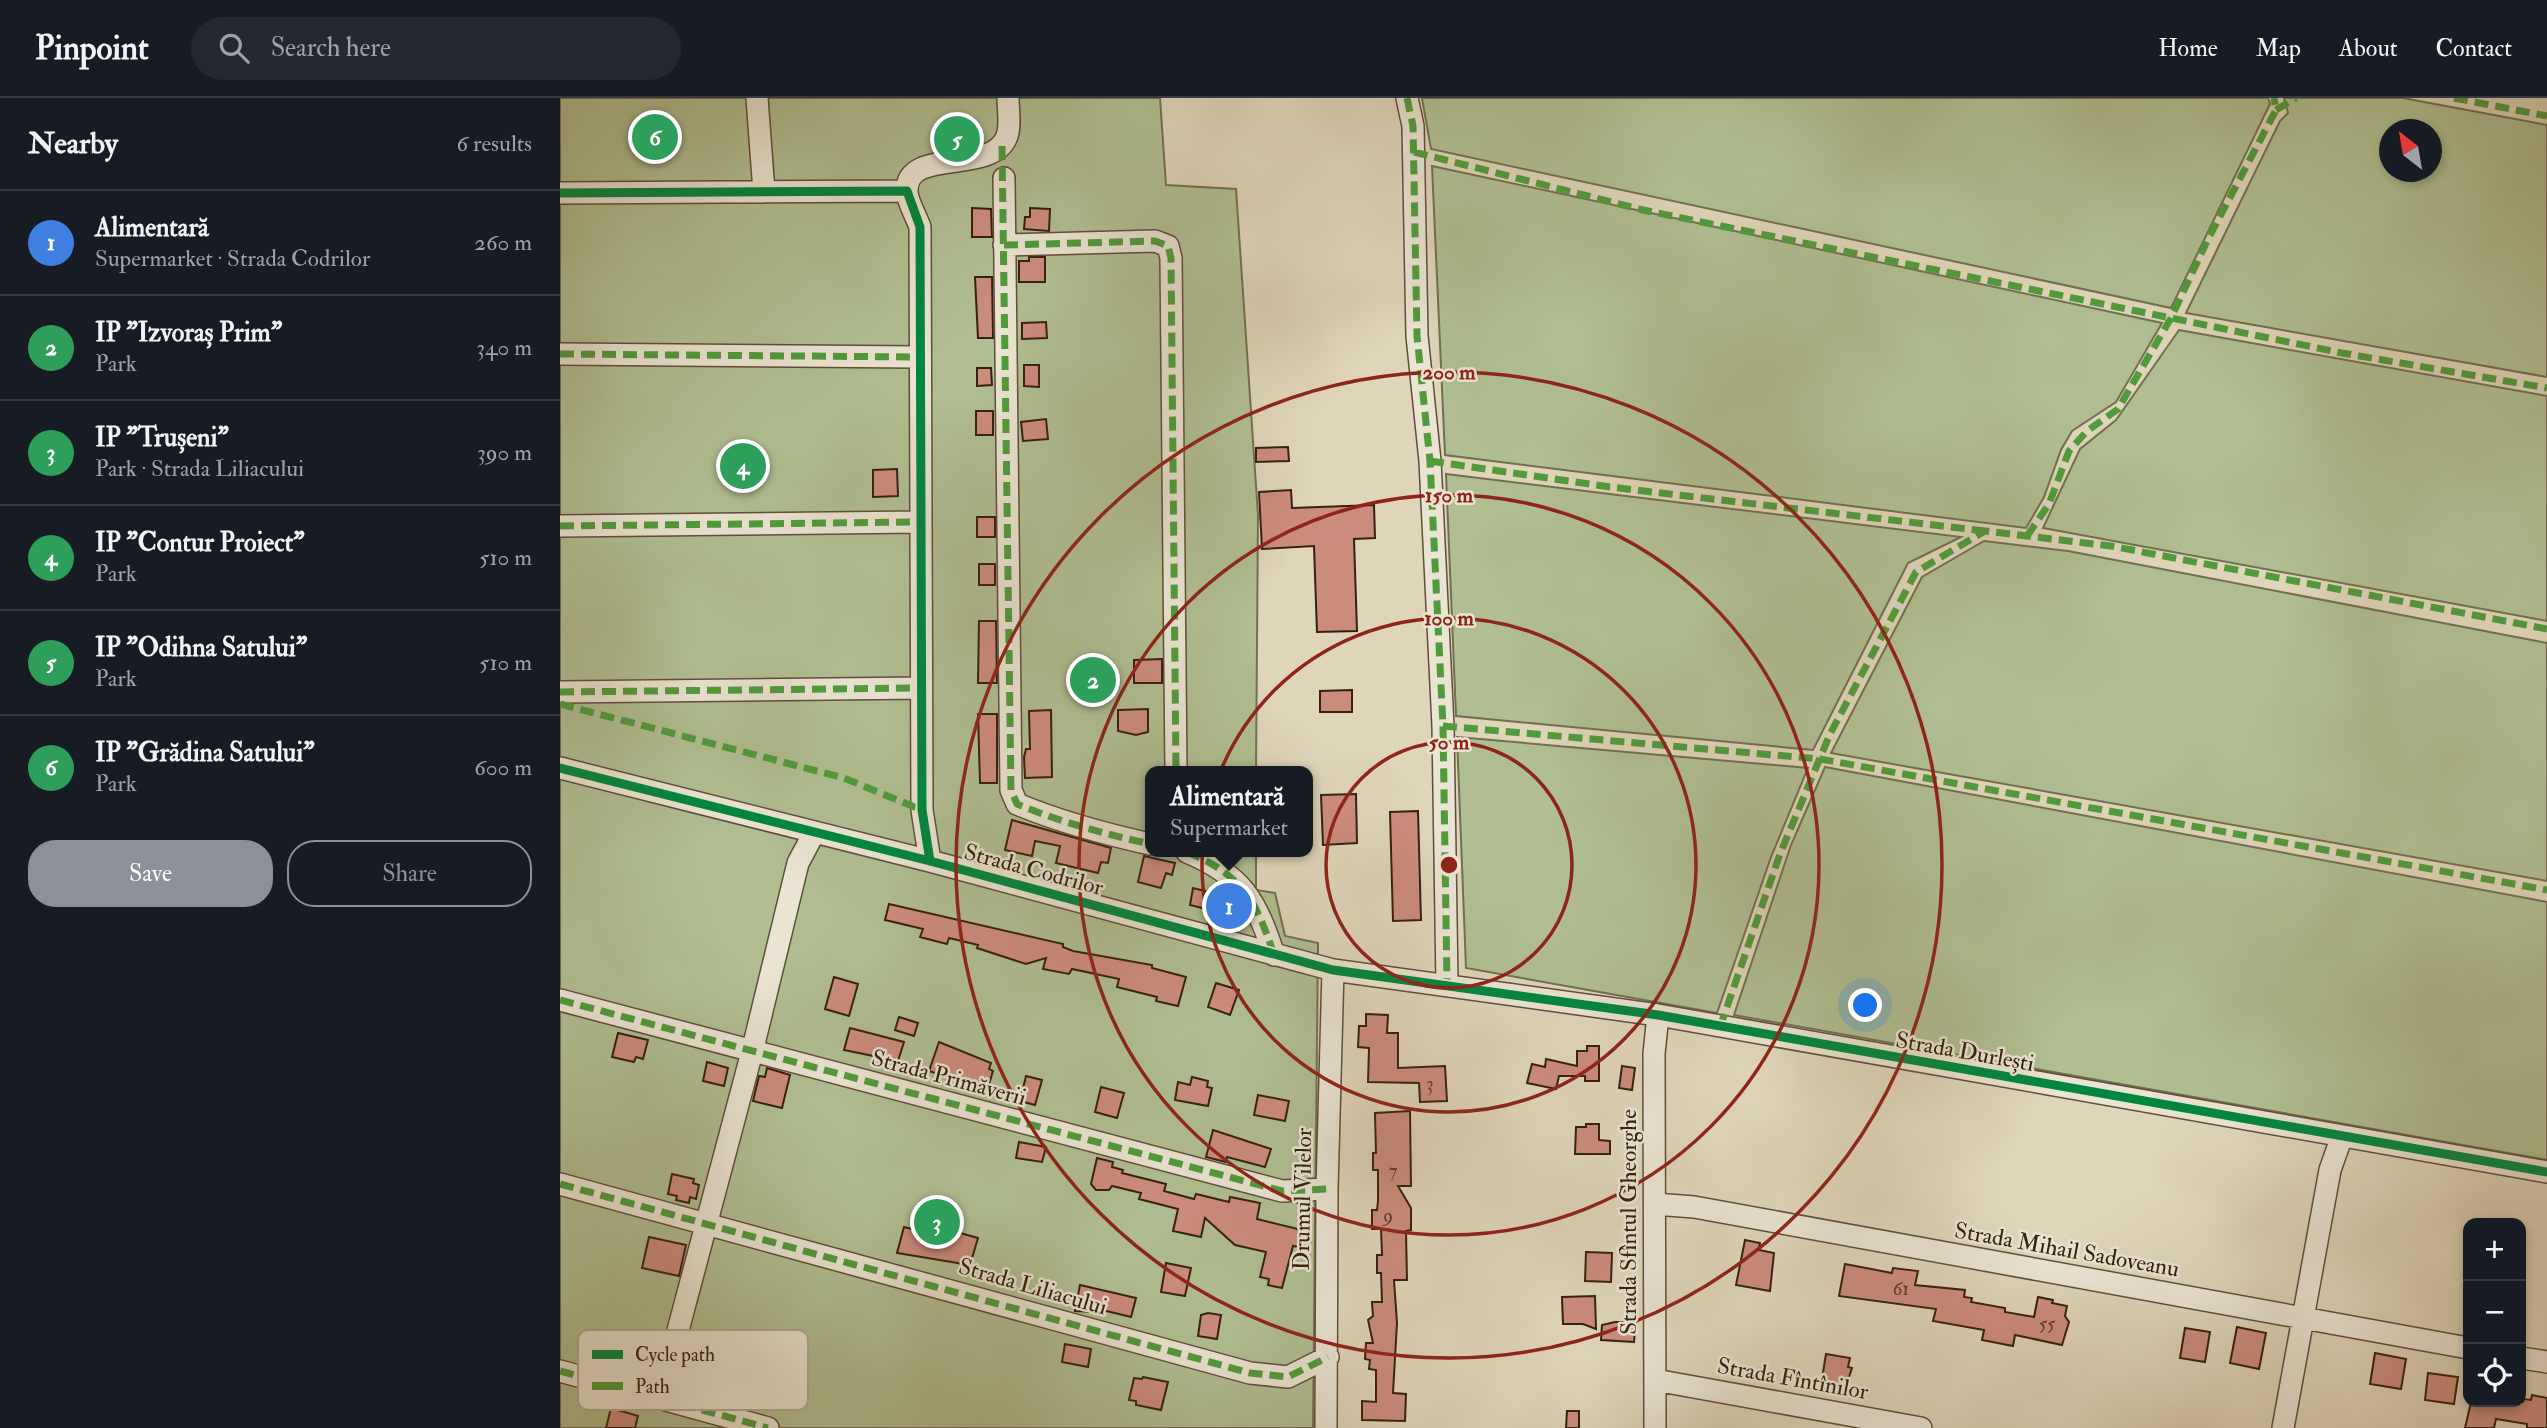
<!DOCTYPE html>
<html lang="en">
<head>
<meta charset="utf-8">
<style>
  body { margin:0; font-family:"IM FELL Double Pica",serif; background:#242831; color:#f1f3f6 }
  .controls { position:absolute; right:21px; bottom:21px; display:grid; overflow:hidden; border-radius:14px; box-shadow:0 4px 10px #0003 }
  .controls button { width:63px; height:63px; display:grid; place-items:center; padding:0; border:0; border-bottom:2px solid #363941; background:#171b24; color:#f1f3f6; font:35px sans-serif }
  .compass { position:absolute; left:1819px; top:21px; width:63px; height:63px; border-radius:50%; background:#171b24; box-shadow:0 4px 10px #0003; rotate:329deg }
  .you { position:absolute; left:1306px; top:908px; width:24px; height:24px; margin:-18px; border:5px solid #fff; border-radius:50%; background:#1a73e8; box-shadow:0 0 0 10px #1a73e833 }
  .badge { display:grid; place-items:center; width:46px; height:46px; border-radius:50%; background:#8c9099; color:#fff; font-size:23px; font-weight:700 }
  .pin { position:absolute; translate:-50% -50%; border:4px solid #fff; box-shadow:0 2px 7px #0006 }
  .popup { position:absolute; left:585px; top:668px; width:168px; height:91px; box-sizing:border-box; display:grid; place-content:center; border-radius:14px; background:#171b24; filter:drop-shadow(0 2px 5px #0005); font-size:23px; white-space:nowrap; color:#9ea1a6 }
  .popup b { font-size:26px; color:#f1f3f6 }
  .popup::after { content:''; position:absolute; left:50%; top:100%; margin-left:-14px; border:14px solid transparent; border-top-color:#171b24 }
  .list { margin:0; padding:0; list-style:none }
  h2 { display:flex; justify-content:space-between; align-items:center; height:91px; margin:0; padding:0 28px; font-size:30px }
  h2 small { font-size:23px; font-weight:400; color:#9ea1a6 }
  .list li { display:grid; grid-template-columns:46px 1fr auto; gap:21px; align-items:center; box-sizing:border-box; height:105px; padding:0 28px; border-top:2px solid #363941 }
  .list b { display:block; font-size:26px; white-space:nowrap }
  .list p { margin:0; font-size:23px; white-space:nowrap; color:#9ea1a6 }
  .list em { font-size:23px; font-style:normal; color:#9ea1a6 }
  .actions { display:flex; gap:14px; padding:21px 28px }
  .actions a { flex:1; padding:16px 0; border:2px solid #8c9099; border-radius:28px; text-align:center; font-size:24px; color:#8c9099 }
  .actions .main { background:#8c9099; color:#fff }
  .icon { flex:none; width:38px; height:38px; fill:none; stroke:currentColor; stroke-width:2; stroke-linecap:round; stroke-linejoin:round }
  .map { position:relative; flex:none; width:1987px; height:1330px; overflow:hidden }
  header { display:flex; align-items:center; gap:42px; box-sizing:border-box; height:98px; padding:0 35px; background:#171b24; border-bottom:2px solid #363941 }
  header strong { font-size:33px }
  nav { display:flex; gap:38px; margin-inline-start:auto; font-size:24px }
  .search { width:490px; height:63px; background:#242831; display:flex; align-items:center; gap:18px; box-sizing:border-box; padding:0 24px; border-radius:38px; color:#9ea1a6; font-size:26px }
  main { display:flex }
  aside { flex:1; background:#171b24 }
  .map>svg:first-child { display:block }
  .green { fill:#b0be91; stroke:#727050; stroke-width:2; fill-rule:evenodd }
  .building { fill:#cc8c7c; stroke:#35210e; stroke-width:2 }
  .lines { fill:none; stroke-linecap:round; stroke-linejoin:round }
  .minor-casing { stroke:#604e39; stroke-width:24 }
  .minor { stroke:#eae4d2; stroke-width:21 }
  .quiet { stroke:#519b3c; stroke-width:7; stroke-dasharray:14 7; stroke-linecap:butt }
  .cycleway-casing { stroke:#eae4d2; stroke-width:13 }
  .cycleway { stroke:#00873e; stroke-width:9 }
  .ring { fill:none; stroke:#8f2418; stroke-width:3.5 }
  .labels { text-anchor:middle; stroke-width:5; stroke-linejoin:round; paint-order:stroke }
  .number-label { font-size:19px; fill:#5b3c2a }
  .street-label { font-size:23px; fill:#35210e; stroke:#eae4d2 }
  .key { fill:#eae4d2; stroke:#b4aa97; stroke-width:2 }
  .key-label { font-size:19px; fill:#35210e }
  .centre { fill:#8f2418; stroke:#eae4d2; stroke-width:3.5 }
  .ring-label { font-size:21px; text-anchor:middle; font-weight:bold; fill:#8f2418; stroke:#eae4d2; stroke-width:5; stroke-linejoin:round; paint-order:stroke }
</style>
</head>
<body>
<header>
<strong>Pinpoint</strong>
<div class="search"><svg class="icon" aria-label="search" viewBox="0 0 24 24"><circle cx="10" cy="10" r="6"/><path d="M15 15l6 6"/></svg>Search here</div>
<nav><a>Home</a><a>Map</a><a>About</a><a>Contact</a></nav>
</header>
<main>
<aside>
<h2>Nearby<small>6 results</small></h2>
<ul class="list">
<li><span class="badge" style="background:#3f7fe0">1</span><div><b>Alimentară</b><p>Supermarket · Strada Codrilor</p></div><em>260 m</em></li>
<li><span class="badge" style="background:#2e9e5b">2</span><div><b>IP &quot;Izvoraș Prim&quot;</b><p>Park</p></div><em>340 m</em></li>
<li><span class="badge" style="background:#2e9e5b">3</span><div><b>IP &quot;Trușeni&quot;</b><p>Park · Strada Liliacului</p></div><em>390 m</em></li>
<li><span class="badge" style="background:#2e9e5b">4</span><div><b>IP &quot;Contur Proiect&quot;</b><p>Park</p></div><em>510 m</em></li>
<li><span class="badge" style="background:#2e9e5b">5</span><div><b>IP &quot;Odihna Satului&quot;</b><p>Park</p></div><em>510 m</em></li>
<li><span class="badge" style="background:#2e9e5b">6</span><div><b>IP &quot;Grădina Satului&quot;</b><p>Park</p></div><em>600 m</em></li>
</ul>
<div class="actions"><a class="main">Save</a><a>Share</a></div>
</aside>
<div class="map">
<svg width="1987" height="1330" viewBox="0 0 1987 1330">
  <rect width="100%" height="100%" fill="#dfd5b9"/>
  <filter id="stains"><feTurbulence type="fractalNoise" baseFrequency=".00286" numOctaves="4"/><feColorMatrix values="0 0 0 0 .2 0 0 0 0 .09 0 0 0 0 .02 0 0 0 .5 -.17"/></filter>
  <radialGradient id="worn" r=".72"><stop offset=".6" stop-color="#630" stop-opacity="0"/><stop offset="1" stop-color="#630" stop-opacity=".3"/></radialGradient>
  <path class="green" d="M0,0H600L606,87L676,91L698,417L696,673H590V754H696V792L715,795L725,838L758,845L753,1330H0Z
    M862,0H1708L1710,6L1611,210L871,51Z
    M1724,0H1843L1987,27V279L1626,215L1720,23L1728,15ZM1829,32H1871V74H1829Z
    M872,68L1602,225L1556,304L1512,333L1501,352L1484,399L1466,430L885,357Z
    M1619,232L1987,298V523L1483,430L1520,351L1556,322Z
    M886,376L1401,439L1348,465L1253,652L896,618Z
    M1424,443L1508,453L1987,545V783L1271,655L1362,479Z
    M897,639L1248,670L1211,759L1157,915L906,870Z
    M1265,669L1987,804V1062L1174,917L1231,747Z"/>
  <path class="building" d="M412,110L431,111L432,139H412Z
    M470,110L490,111L489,133L464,131L465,119H470Z
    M469,159H485V184H459V163H469Z
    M415,179H432L433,240H418Z
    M486,224L487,240L462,241V225Z
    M464,267H479V289L464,288Z
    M417,270H431L432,287L417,288Z
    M416,313H433V337H416Z
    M486,321L488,341L463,343L461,324Z
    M728,349L729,363L696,364V350Z
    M337,371L338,398L313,399V372Z
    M731,392L732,410L814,407L815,440L794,441L797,533L757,534L754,448L702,451L699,394Z
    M417,419H435V439H417Z
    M419,466H435V487H419Z
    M419,523H436L437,585H418Z
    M602,561V585H574V562Z
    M792,592V614H760V593Z
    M588,611V634L576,637L558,633V612Z
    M491,612L492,679L465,680L464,659L466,651H470L469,613Z
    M418,616H437V685H420Z
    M796,696L797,745L763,747L761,697Z
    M858,713L861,822L833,823L830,714Z
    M452,722L551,750L548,765L541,764L538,775L496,765L500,748L475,743L472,758L445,752Z
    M584,758L615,765L612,777L606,775L601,790L578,784Z
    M633,790L672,800L674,802L671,817L630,807Z
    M329,806L503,846V849L513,853L592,867V870L626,879L618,908L596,903L597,899L557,889L559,881L512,871L509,876L483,871L486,860L466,866L417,850L418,847L389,840L387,846L360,839L363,831L325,822Z
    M274,879L298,886L289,918L265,911Z
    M656,885L679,892L670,917L648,909Z
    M806,916L828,917L827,935H838V970L885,968L887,1003L860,1004L859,985L808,984L809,950L798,949L799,928H806Z
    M339,919L358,925L354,938L335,932Z
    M290,930L344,944L338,963L284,952Z
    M58,935L88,942L83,961L76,959L74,964L52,959Z
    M379,944L431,965L429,971L433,973L426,996L409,990L410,986L369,973Z
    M1027,948H1039V983H1025V978H999L996,991L967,985L972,966L985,969L986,961L1017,968V953H1027Z
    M147,964L168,970L164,988L143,983Z
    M1062,968L1075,970L1072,992L1059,990Z
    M207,970L230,977L222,1010L193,1003L199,978L205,979Z
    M466,978L482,982L475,1007L460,1003Z
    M632,979L648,983L647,989L652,990L648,1008L615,1002L618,984L630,987Z
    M541,989L564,995L557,1020L535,1014Z
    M698,997L729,1003L725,1023L694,1017Z
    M850,1013L851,1088H838L851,1110V1132L846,1133L847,1182H834L837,1225L833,1295L846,1296L845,1323L802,1322V1303L816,1304V1272L809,1271L810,1262L805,1261L806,1245H813L808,1222L813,1218L812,1204H822L821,1175H817V1157H822L821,1131H812V1112H817L818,1103V1072H813V1055H816L815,1015Z
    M1026,1026H1039V1042L1050,1043V1056H1015L1016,1029H1026Z
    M653,1032L711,1051L705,1069L667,1059L666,1064L646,1059Z
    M459,1044L486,1049L482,1064L456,1060Z
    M537,1060L553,1064L552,1069L563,1072L562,1075L606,1086L604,1093L634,1101L636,1096L669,1104L670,1099L700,1105L697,1121L742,1132L739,1149L733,1148L722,1190L708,1187L709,1181L700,1179L706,1154L675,1147L645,1120L641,1139L613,1133L618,1111L579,1101L581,1095L552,1088L549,1092H536L531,1086Z
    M112,1076L134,1081L133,1085L139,1087L136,1101L130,1099L129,1105L116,1102L117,1098L108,1096Z
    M353,1127L391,1141L393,1133L418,1140L410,1167L337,1155L344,1129L352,1131Z
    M89,1139L126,1147L119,1178L82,1170Z
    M1185,1142L1200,1145L1199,1152L1214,1155L1210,1193L1176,1187Z
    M1026,1154L1052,1155L1051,1184L1025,1183Z
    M606,1165L631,1170L625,1198L601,1194Z
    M1285,1166L1332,1175L1333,1170L1358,1173L1355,1187L1405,1192L1404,1199L1412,1200L1411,1204L1445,1210V1214L1474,1219L1478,1199L1493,1202L1492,1205L1507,1208L1505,1218L1509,1224L1502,1247L1455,1237L1453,1248L1422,1242L1424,1232L1373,1223L1376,1211L1279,1198Z
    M520,1187L576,1200L571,1219L538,1211L537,1214L515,1213Z
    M1035,1198L1036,1231L1023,1226H1003L1002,1199Z
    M648,1215L661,1217L657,1241L638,1238L641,1217Z
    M1055,1224H1076L1074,1244L1041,1242L1042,1227Z
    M1677,1229L1706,1235L1699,1271L1670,1265Z
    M1625,1230L1650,1234L1645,1264L1620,1260Z
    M64,1243L93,1251L87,1275L83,1274L81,1281L56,1275Z
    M505,1246L531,1251L528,1269L502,1264Z
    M1815,1255L1846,1261L1841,1291L1810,1286Z
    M1266,1256L1290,1260L1288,1269L1292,1270L1285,1291L1261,1287Z
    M1868,1275L1898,1279L1894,1306L1865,1302Z
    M583,1279L608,1284L601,1312L576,1307V1303L569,1302L574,1280L582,1281Z
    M1972,1297L1987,1300V1330H1967V1326L1936,1321L1934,1330H1905L1911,1304H1963L1964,1301L1971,1302Z
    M51,1310L78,1318L75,1330H46Z
    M1007,1313H1019V1330H1006Z"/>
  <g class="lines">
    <g class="minor-casing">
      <path id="minor" d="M197,0L204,94
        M847,0L853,28L857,238L870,363L883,628L887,886
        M444,80L451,692L457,706C500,724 545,736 590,746
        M0,95L347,93
        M444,147L595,143L608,148L611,160L616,673
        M0,256L358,259
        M0,428L359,424
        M0,594L361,590
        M0,670L370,763L773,872L1098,917L1987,1074
        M627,754C682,777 696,802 714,857
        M370,763L362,712L360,129C356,118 347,103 347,93C346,48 433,78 447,38C451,27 448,12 448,0
        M0,902L722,1093L767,1091
        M0,1086L690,1275L728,1279L768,1259
        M1095,1106L1134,1109L1908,1250
        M1961,1260L1987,1264
        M0,1273L208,1330
        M1095,1282L1361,1330
        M100,1300L192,954L238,765L254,735
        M766,1330L767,1091L773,872
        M1095,1330L1094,956L1098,917
        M1723,1330L1770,1072L1782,1038"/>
    </g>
    <use href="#minor" class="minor"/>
    <path class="quiet" d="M847,0L853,28L857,238L870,363L883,628L887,886
      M1894,0L1987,18
      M1716,12L1736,0
      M442,48L451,692L457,706C500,724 545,736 590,746
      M854,54L1083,112L1782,255L1987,290
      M444,147L595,143L608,148L611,160L616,673
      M0,256L358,259
      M870,363L1050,389L1425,433
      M0,428L359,424
      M1467,438L1489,406L1509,353L1527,333L1558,311L1611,220L1648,141L1716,12L1714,0
      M0,594L361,590
      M0,606L284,680L362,712
      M883,628L1260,661L1987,792
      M627,754C682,777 696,802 714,857
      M0,902L722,1093L767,1091
      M1160,929L1220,756L1270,636L1356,474L1425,433L1551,448L1987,531
      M0,1086L690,1275L728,1279L768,1259
      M0,1273L208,1330"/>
    <g class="cycleway-casing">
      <path id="cycleway" d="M0,95L347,93L360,129L362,712L370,763
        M0,670L370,763L773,872L1098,917L1987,1074"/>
    </g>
    <use href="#cycleway" class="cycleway"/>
  </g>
  <g class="ring">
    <circle cx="889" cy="767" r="123"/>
    <circle cx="889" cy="767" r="247"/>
    <circle cx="889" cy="767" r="370"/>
    <circle cx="889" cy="767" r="493"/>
  </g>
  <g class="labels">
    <g class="number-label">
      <text x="870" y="992">3</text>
      <text x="833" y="1079">7</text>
      <text x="828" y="1124">9</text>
      <text x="1341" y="1197">61</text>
      <text x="1487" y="1232">55</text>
    </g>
    <g class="street-label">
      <text transform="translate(474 771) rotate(15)" y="8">Strada Codrilor</text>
      <text transform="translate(1405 953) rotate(10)" y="8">Strada Durlești</text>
      <text transform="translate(389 979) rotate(15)" y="8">Strada Primăverii</text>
      <text transform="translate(742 1101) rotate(-89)" y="8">Drumul Vilelor</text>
      <text transform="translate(1068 1124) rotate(-90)" y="8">Strada Sfîntul Gheorghe</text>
      <text transform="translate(1507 1151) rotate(10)" y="8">Strada Mihail Sadoveanu</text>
      <text transform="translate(473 1188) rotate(16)" y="8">Strada Liliacului</text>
      <text transform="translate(1233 1280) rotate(10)" y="8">Strada Fîntînilor</text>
    </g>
  </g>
  <rect x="18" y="1232" width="230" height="80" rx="10" class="key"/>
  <rect x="32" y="1252" width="31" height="9" fill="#00873e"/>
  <rect x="32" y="1284" width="31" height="8" fill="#519b3c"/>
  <g class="key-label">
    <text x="75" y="1263">Cycle path</text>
    <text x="75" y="1295">Path</text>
  </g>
  <circle cx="889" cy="767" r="10" class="centre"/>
  <g class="ring-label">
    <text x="889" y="281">200 m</text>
    <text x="889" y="404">150 m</text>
    <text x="889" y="527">100 m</text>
    <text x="889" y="651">50 m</text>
  </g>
  <rect width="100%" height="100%" filter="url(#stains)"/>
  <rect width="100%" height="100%" fill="url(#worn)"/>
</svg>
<div class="controls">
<button>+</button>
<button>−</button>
<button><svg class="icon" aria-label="locate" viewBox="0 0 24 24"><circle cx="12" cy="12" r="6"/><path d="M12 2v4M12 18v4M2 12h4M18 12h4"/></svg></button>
</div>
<svg class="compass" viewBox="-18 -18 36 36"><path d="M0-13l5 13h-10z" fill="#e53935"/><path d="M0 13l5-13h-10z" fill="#9ea1a6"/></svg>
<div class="you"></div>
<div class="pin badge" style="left:669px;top:808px;background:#3f7fe0">1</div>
<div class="popup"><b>Alimentară</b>Supermarket</div>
<div class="pin badge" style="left:533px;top:582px;background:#2e9e5b">2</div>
<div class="pin badge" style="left:377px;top:1124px;background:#2e9e5b">3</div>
<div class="pin badge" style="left:183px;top:368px;background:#2e9e5b">4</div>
<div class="pin badge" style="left:397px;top:41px;background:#2e9e5b">5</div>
<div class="pin badge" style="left:95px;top:39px;background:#2e9e5b">6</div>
</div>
</main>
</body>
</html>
